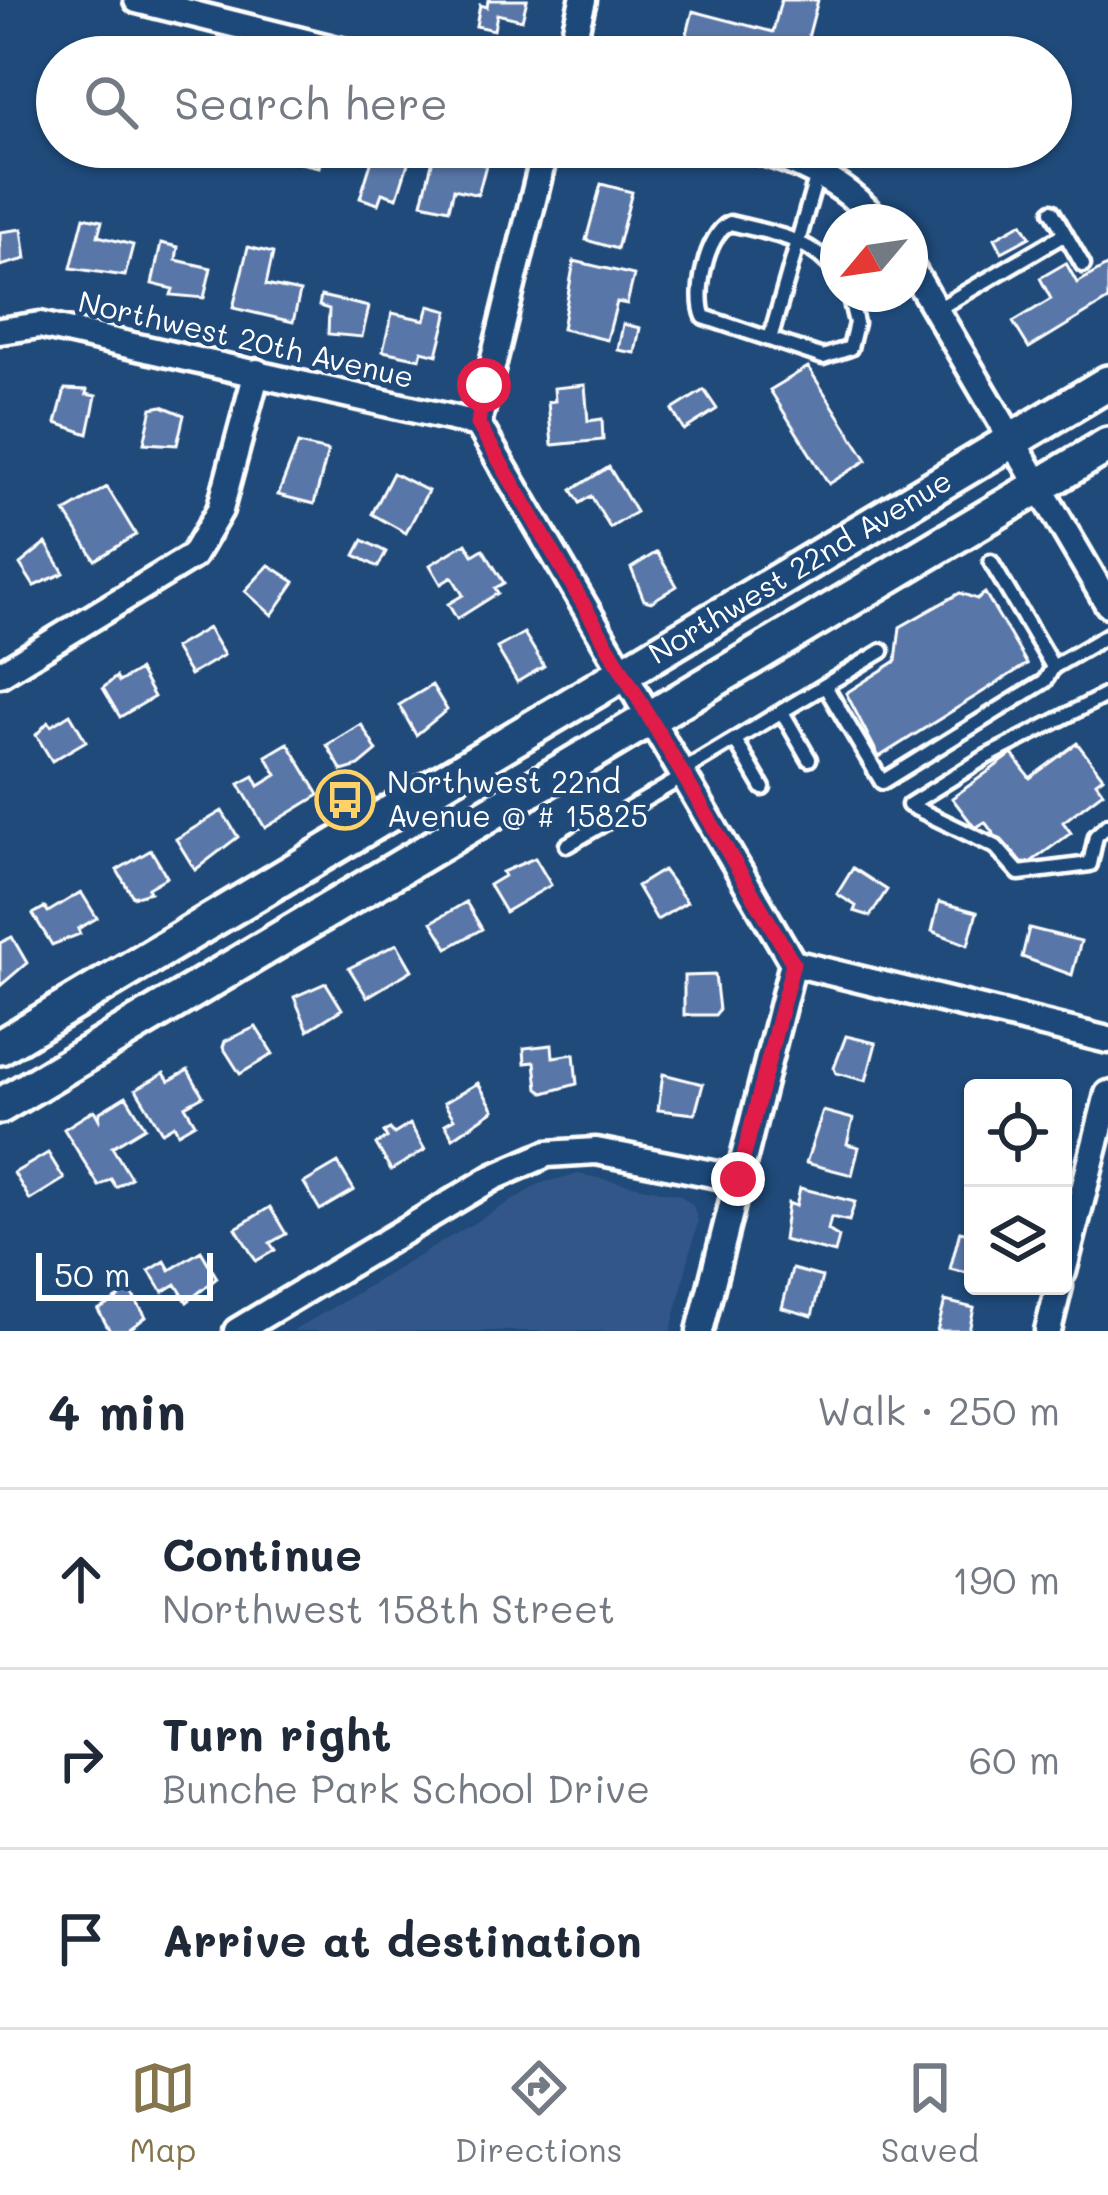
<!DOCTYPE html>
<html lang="en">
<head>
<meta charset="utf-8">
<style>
  body { margin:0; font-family:Mali,sans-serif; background:#f2f2f3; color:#1f2937 }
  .controls { position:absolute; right:36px; bottom:36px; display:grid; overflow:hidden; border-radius:12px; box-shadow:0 3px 9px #0004 }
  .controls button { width:108px; height:108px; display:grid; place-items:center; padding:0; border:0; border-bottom:3px solid #e0e1e3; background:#fff; color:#1f2937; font:60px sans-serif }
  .compass { position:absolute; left:820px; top:204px; width:108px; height:108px; border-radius:50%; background:#fff; box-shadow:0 3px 9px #0004; rotate:241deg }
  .scale { position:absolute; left:36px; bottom:30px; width:177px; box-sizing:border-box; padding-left:12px; border:6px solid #fff; border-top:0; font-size:33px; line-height:42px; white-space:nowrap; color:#fff; -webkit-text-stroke:9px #1f4a7a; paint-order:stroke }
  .stop { position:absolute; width:36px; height:36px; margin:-27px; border:9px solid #e11d48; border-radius:50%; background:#fff }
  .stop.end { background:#e11d48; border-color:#fff; box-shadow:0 3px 12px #0008 }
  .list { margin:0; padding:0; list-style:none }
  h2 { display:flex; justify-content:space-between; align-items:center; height:156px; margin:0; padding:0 48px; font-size:51px }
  h2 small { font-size:39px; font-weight:400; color:#747a83 }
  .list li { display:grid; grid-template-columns:78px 1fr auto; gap:36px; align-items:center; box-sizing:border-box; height:180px; padding:0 48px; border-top:3px solid #e0e1e3 }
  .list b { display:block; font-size:45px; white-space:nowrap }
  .list p { margin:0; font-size:39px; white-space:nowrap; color:#747a83 }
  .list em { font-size:39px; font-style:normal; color:#747a83 }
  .icon { flex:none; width:66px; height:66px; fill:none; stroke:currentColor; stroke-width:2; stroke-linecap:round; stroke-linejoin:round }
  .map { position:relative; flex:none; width:1108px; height:1331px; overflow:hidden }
  .search { position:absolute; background:#fff; box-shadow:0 3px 9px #0004; left:36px; right:36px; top:36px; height:132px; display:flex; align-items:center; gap:30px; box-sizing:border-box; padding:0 42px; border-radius:66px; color:#747a83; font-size:45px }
  .sheet { height:696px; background:#fff }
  nav { display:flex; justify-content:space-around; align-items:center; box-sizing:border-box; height:168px; border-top:3px solid #e0e1e3; background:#fff; font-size:33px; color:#747a83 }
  nav a { display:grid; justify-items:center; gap:6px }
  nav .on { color:#84754c }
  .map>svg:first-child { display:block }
  .built { fill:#305788 }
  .building { fill:#5976a7; stroke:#fff; stroke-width:3 }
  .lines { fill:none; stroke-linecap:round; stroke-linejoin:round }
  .lane-casing { stroke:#fff; stroke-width:21 }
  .street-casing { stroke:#fff; stroke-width:33 }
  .secondary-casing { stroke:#fff; stroke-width:42 }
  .lane { stroke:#1f4a7a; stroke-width:12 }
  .street { stroke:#1f4a7a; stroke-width:24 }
  .secondary { stroke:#1f4a7a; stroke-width:33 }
  .route { stroke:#e11d48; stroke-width:15 }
  .labels { text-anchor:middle; stroke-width:9; stroke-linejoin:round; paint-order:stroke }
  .street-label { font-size:30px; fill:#fff; stroke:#1f4a7a }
  .poi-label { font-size:30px; fill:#fff; stroke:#1f4a7a; text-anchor:start }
</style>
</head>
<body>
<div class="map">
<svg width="1108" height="1331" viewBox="0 0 1108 1331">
  <rect width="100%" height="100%" fill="#1f4a7a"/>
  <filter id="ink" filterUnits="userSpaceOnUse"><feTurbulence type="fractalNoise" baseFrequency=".00833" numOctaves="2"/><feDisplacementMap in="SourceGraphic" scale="24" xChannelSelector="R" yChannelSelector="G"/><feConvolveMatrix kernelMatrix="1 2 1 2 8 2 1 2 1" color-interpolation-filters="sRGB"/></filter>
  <g filter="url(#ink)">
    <path class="built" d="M579,1174L680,1195L693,1205L698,1221L671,1331H293L541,1183Z"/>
    <path class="building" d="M488,0H527L522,20L497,14L494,30L476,26L480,5L487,7Z
      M781,0H818L803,57L682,52L693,11L773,32Z
      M261,147H324L319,167L259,154Z
      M376,147L410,157L397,198L382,193L378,204L360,198Z
      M436,147L474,155L472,162L486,165L478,195L454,189L449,209L422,203Z
      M601,184L632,192L617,249L586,240Z
      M84,217L102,221L98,236L133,245L125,276L71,268Z
      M1022,223L1030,237L1002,252L995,238Z
      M22,229L26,259L0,266V232Z
      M161,243L178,247L176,260L211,268L204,298L171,295L173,289L152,284Z
      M248,247L273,253L266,285L300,292L293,322L233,308Z
      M574,261L634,275L627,304L617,302L607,340L562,329Z
      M1066,263L1077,283L1108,265V300L1029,348L1013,322L1051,299L1040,278Z
      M321,296L369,307L362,337L328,334L329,309L319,306Z
      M429,306L448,311L437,355L422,351L420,359L383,351L392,313L425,320Z
      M623,324L640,328L635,353L618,350Z
      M808,367L867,460L829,484L770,390Z
      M585,385L588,421L602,419L603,440L552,445L548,402L555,401L554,388Z
      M65,389L87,390L86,394L96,396L88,434L56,423Z
      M704,390L717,409L684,430L672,410Z
      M162,406L184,415L177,445L144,443L152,408Z
      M298,444L328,451L314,504L278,495Z
      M609,467L636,512L610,528L591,496L580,503L572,490Z
      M393,473L428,491L406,533L372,514Z
      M107,487L136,535L95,560L65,512Z
      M363,540L386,552L378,567L355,555Z
      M46,543L64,573L34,586L20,564Z
      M466,543L473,555L483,549L504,583L495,588L498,593L457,619L448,604L463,595L452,577L441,584L430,565Z
      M657,552L677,586L651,602L644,600L631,568Z
      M269,565L295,582L272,615L245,591Z
      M960,593L977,599L985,593L1027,664L879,757L846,693L896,661L900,627Z
      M208,628L224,655L190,675L174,648Z
      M524,633L544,666L517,682L497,648Z
      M139,670L154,697L120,717L103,688L116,677L119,682Z
      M432,685L447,710L416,735L399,705Z
      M70,714L86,741L52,761L36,735L48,722L51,726Z
      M361,724L377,751L359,766L342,771L327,745Z
      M288,743L319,795L265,828L239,784L254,776L259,786L277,775L266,756Z
      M1077,743L1103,777L1096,782L1103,792L1063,822L1071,833L1020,870L985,822L975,828L952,798L1012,754L1030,778Z
      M222,811L238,837L195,870L176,839Z
      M151,850L167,877L148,888L150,892L133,897L117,870Z
      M535,858L551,885L505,912L489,885L504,876L502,872Z
      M853,868L887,890L870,916L854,911L856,906L837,894Z
      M663,870L687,902L657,920L637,886Z
      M81,892L97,918L78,929L80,934L52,945L33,914L45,907L48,912Z
      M466,902L482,929L448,948L432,922Z
      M939,902L977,912L968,945L932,931Z
      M1029,928L1081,941L1072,975L1022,957Z
      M12,937L27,963L0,986V943Z
      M397,944L412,970L367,997L349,968Z
      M715,975L719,1010L715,1015H684V976Z
      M326,983L342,1009L308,1030L294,997Z
      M256,1027L273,1054L240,1074L223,1047L225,1041Z
      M846,1036L876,1043L866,1081L836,1073L834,1068Z
      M552,1045L553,1057L574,1054L577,1084L544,1093L538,1089L535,1062L525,1063L524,1048Z
      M188,1070L203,1096L185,1106L195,1123L178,1133L174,1125L162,1132L136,1089L164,1073L169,1081Z
      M663,1074L703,1084L695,1114L658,1110Z
      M478,1083L494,1110L453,1138L445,1124L454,1119L444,1103Z
      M126,1096L145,1127L112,1147L131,1178L116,1187L111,1179L99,1186L64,1129L94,1110L99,1119L100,1112Z
      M823,1111L853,1119L847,1144L859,1147L852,1175L806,1163Z
      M410,1124L425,1150L391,1170L376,1144L387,1138L384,1132L390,1129L394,1134Z
      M48,1153L64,1179L30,1200L14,1173Z
      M338,1163L354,1190L320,1210L304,1183Z
      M800,1188L855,1202L849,1221L831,1217L828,1230L839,1237L835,1253L783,1240L788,1203L796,1206Z
      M270,1207L286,1234L270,1243L275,1250L256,1261L236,1228Z
      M960,1231L973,1234V1274L950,1269Z
      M201,1251L217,1278L187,1302L176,1284L163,1292L149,1271L165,1261L170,1270Z
      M792,1269L822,1277L812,1316L782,1308Z
      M130,1291L146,1317L127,1331H110L98,1310Z
      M945,1301L974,1308L969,1331H937Z"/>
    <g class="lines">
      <g class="lane-casing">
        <path id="lane" d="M1052,211L1083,265
          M838,275C812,238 771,233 730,223C706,234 694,296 704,317L823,357L850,348L856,323L849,294
          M936,310L1065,234
          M770,339L817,175
          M991,562L1053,667L1108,635
          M825,686L882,782L1045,681L1053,667
          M1108,694L986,757L909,805L996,847L1019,873L1090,864L1096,836L1108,825
          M782,712L809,759
          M735,740L763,788
          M681,772L882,651
          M567,845L683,777"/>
      </g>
      <g class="street-casing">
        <path id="street" d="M137,0L366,57
          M569,57L583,0
          M744,147C791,158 847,182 877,222
          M910,266L1108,604
          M0,331L40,325L478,424
          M478,424L793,963
          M478,424L546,147
          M0,674L193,556L220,510L257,372
          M793,963L1108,1040
          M1063,1272L1108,1094
          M237,1331L494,1177L547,1154L596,1151L738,1179
          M700,1331L793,963
          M1048,1331L1059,1286"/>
      </g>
      <g class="secondary-casing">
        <g id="secondary">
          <path id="s1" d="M0,1047L1108,383"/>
          <path d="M0,1106L1108,445"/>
        </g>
      </g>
      <use href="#lane" class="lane"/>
      <use href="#street" class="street"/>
      <use href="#secondary" class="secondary"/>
    </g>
  </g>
  <g class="lines" filter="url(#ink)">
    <path class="route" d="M484,385L478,424L793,963L738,1179"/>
  </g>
  <defs>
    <g id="bus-ring" transform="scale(3)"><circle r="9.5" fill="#1f4a7a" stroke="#ffd166" stroke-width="1.5"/><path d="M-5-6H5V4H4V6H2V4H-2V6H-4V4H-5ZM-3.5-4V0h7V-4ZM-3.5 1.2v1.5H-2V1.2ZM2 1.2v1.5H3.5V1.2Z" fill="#ffd166"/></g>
  </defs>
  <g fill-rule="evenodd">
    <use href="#bus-ring" x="345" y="800"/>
  </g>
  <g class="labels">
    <g class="street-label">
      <text transform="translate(246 340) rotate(13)" y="10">Northwest 20th Avenue</text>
      <text dy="10" stroke="none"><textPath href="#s1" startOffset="933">Northwest 22nd Avenue</textPath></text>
    </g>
    <g class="poi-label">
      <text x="387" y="793">Northwest 22nd<tspan x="387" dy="34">Avenue @ # 15825</tspan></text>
    </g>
  </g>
</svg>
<div class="controls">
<button><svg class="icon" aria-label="locate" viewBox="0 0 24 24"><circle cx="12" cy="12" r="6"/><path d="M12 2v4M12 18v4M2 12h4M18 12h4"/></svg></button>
<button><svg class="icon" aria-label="layers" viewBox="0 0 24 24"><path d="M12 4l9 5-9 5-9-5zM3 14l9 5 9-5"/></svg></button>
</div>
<svg class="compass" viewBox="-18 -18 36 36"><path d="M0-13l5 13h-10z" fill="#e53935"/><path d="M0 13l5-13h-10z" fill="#747a83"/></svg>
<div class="scale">50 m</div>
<div class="stop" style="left:484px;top:385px"></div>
<div class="stop end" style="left:738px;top:1179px"></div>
<div class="search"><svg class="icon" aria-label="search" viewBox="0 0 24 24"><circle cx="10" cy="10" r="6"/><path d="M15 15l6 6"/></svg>Search here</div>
</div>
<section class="sheet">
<h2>4 min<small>Walk · 250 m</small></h2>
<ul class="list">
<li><svg class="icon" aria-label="ahead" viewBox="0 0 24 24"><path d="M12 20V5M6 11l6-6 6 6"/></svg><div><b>Continue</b><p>Northwest 158th Street</p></div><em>190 m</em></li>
<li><svg class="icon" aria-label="right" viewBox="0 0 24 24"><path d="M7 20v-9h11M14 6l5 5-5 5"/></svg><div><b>Turn right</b><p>Bunche Park School Drive</p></div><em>60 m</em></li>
<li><svg class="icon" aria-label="arrive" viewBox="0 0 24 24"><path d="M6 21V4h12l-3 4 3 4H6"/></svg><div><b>Arrive at destination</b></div></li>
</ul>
</section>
<nav>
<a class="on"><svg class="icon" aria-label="map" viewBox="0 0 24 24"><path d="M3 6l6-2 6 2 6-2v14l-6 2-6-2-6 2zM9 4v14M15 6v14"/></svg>Map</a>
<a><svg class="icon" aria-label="directions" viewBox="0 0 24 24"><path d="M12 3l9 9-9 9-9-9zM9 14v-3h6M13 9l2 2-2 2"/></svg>Directions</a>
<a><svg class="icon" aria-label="saved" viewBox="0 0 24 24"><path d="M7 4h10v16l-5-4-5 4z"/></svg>Saved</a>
</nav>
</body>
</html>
